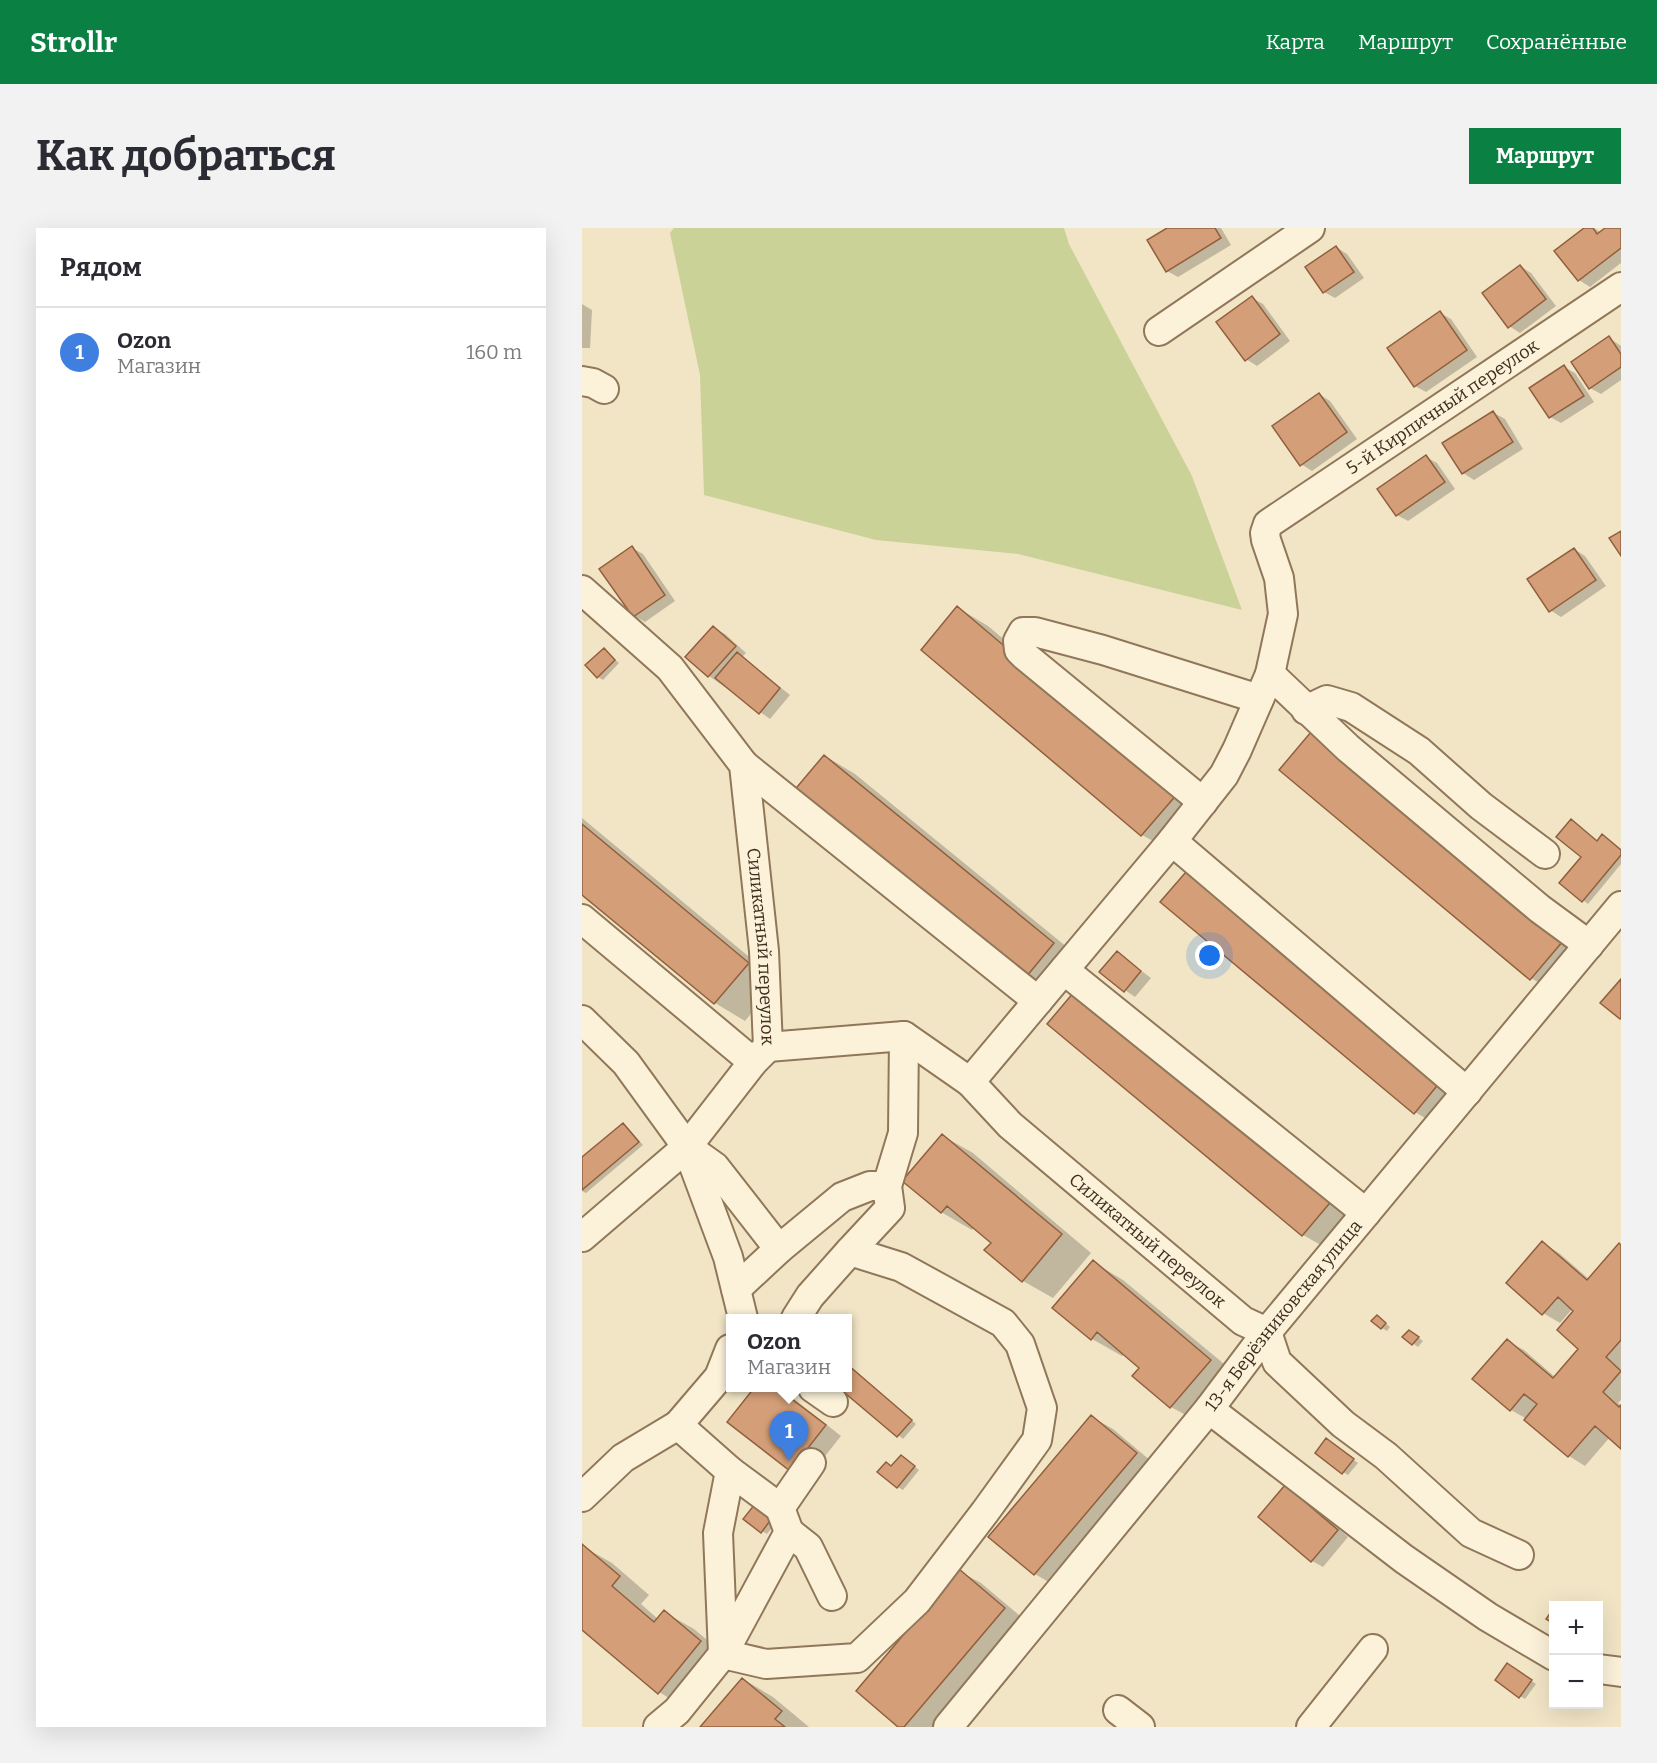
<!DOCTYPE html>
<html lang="ru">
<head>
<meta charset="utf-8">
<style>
  body { margin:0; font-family:Bitter,serif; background:#f2f2f3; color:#2b2b33 }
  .controls { position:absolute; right:18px; bottom:18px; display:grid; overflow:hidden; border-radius:0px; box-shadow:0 6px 24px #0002 }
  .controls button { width:54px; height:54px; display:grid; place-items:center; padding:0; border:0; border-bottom:2px solid #e1e1e2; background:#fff; color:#2b2b33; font:30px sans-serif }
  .you { position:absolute; left:628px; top:728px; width:21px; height:21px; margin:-15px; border:4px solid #fff; border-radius:50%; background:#1a73e8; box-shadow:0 0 0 9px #1a73e833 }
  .badge { display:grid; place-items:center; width:39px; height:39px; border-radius:50%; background:#0b8043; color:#fff; font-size:20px; font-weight:700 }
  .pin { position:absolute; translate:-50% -50px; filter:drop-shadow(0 2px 3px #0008) }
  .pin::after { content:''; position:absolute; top:32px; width:21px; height:18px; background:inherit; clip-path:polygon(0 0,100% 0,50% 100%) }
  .popup { position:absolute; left:144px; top:1086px; width:126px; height:78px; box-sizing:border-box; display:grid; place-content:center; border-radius:0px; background:#fff; filter:drop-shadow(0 2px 4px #0005); font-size:20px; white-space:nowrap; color:#7c7c81 }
  .popup b { font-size:22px; color:#2b2b33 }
  .popup::after { content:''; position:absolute; left:50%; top:100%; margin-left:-12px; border:12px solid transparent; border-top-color:#fff }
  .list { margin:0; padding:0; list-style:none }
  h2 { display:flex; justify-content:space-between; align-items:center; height:78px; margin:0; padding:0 24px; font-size:26px }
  h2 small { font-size:20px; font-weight:400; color:#7c7c81 }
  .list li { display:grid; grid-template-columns:39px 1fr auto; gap:18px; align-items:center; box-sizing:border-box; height:90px; padding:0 24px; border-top:2px solid #e1e1e2 }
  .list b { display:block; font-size:22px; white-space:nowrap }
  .list p { margin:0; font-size:20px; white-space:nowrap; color:#7c7c81 }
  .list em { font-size:20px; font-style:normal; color:#7c7c81 }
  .map { position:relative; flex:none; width:1039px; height:1499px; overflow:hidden; border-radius:0px }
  header { display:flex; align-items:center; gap:36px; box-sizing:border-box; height:84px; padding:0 30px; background:#0b8043; color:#fff }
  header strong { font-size:28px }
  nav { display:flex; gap:33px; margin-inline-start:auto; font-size:21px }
  .intro { display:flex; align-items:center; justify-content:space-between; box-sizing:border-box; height:144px; padding:0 36px }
  h1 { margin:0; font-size:42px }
  .button { padding:15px 27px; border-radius:0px; background:#0b8043; color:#fff; font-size:21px; font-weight:700 }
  main { display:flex; gap:36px; padding:0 36px }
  aside { flex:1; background:#fff; border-radius:0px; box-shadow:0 6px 24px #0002 }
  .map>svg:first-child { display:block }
  .green { fill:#cbd298 }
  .shadow { fill:#0003 }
  .building { fill:#d49f78; stroke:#915f3d; stroke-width:1.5 }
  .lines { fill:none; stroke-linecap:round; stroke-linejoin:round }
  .minor-casing { stroke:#907759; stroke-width:32 }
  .minor { stroke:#fcf2da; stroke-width:28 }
  .labels { text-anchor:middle; stroke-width:5; stroke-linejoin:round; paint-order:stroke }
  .street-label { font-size:18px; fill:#3e2e1e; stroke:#f9efd6 }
</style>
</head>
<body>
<header>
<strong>Strollr</strong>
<nav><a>Карта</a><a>Маршрут</a><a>Сохранённые</a></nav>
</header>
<div class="intro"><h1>Как добраться</h1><a class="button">Маршрут</a></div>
<main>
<aside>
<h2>Рядом<small></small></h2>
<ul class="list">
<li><span class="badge" style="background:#3f7fe0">1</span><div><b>Ozon</b><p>Магазин</p></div><em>160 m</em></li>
</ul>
</aside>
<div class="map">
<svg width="1039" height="1499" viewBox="0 0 1039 1499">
  <rect width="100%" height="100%" fill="#f2e5c6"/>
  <path class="green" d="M92,0H482L487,16L610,248L660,382L436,326L294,312L122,267L118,147L88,5Z"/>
  <path class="shadow" d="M588,0H639L649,17L596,49L585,43Z
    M1005,0H1012L1020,5L1026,0H1039V35L1008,59L997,52L975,23Z
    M754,19L765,26L782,50L753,70L742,64Z
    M938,38L949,45L974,78L938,105L927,98Z
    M670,70L681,76L708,113L675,138L664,131Z
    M0,76L10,82L8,120H0Z
    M858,85L869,91L895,129L844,164L833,158Z
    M1027,110L1039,118V152L1019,166L1008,160Z
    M982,139L993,145L1012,174L979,195L968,189Z
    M737,166L748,173L775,211L730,243L719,236Z
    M912,185L923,191L941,221L892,252L881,245Z
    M844,229L855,235L873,261L826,293L815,287Z
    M50,320L61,326L93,373L63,394L52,388Z
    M992,321L1003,328L1024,358L979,389L968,382Z
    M376,380L406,398L625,583L591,624L560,607L341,422Z
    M132,400L143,406L164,425L160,429L208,467L188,491L127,448L106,429Z
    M22,422L37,435L21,452L16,449Z
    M243,528L273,546L502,733L471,770L441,753Z
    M699,542L1010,731L980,768L949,750Z
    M0,590L196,753L163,793L133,775L0,665Z
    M1026,611L1039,622V636L1006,676L979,655L1016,614Z
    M580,674L892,866L863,902L833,884Z
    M535,725L569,750L553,769L543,762Z
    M497,760L781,988L751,1024L721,1007Z
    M41,897L46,900L61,917L4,965L0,963V931Z
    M361,908L391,925L509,1025L471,1070L441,1053L411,1015L392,999L390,1002L359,984Z
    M960,1015L977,1025L1008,1052L1037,1017L1039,1018V1172L1036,1175L1039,1177V1219L1028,1209L1003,1238L987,1228L945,1191L929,1182L925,1113L942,1122L973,1149L998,1121L994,1083L991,1080L978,1095L961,1085Z
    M511,1034L541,1052L659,1150L620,1196L589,1179L553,1148L559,1139L543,1125L540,1128L510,1111L473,1080Z
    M795,1088L808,1099L805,1103L800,1100Z
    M832,1106L841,1113L836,1119L822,1109Z
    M266,1137L334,1196L321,1211L259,1160H266Z
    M174,1160H198L259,1208L225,1251L147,1194Z
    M510,1189L531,1201L576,1239L475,1359L453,1346L408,1308Z
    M749,1215L776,1235L766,1247L761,1244Z
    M324,1232L337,1242L321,1262L316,1259Z
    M703,1259L714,1265L766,1309L741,1339L730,1333L678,1289Z
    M178,1281L195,1294L185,1306L180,1303Z
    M0,1318L30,1335L67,1367L59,1376L76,1391L82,1384L112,1401L149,1432L107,1482L77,1464L0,1400Z
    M377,1343L399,1355L444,1393L354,1499H319Z
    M930,1439L954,1456L943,1471L938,1468Z
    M161,1451L191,1469L227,1499H120Z"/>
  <path class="building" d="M585,0H633L639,10L584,44L565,12Z
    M1002,0H1011L1015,6L1023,0H1039V20L996,53L972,23Z
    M754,18L772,44L741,65L723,39Z
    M938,37L964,71L926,100L900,65Z
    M670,68L698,106L663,133L634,94Z
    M858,83L885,122L832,159L805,120Z
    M1027,108L1039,126V139L1007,161L989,134Z
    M982,137L1002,168L967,190L947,160Z
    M737,165L765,204L718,238L690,198Z
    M911,183L931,214L880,246L860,215Z
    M844,227L863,254L814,288L795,261Z
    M1039,303V328L1027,310Z
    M50,318L83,367L51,389L17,341Z
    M992,320L1014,352L967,384L945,351Z
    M375,378L596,565L559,608L339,422Z
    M131,398L154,418L126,449L103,429Z
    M22,420L33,432L15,450L3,437Z
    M155,424L198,460L177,486L133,450Z
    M729,504L981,713L948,752L697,542Z
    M242,527L472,715L440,754L210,565Z
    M989,591L1015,613L1020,606L1039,622V627L1000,674L977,655L999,629L974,609Z
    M0,596L167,735L132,776L0,667Z
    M610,637L863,848L832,886L578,674Z
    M535,723L559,743L542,764L517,744Z
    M1039,751V790L1038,791L1018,775Z
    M497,758L752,970L720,1008L465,796Z
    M41,895L57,914L0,962V929Z
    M360,906L480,1006L440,1054L402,1022L409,1015L365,978L359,985L320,953Z
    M960,1013L1005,1052L1037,1015L1039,1017V1112L1024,1129L1039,1143L1021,1164L1037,1179L1039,1177V1221L1013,1198L986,1229L942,1192L955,1176L942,1166L928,1183L890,1151L925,1111L971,1150L996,1121L975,1102L991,1083L976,1069L960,1087L924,1055Z
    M511,1032L629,1132L588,1180L550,1148L557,1140L515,1104L509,1112L470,1080Z
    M795,1087L804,1095L799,1101L789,1093Z
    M827,1102L837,1109L830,1117L820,1109Z
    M266,1137L330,1192L315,1209L257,1160H266Z
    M172,1160H195L244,1197L208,1243L145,1194Z
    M509,1187L555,1225L452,1347L406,1309Z
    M744,1210L772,1231L760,1246L733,1225Z
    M319,1227L333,1238L315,1260L295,1244L304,1234L309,1238Z
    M703,1257L756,1302L729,1334L676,1289Z
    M173,1276L190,1290L179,1305L161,1291Z
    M0,1316L38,1348L30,1358L72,1394L82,1382L119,1413L76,1466L0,1402Z
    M377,1341L423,1380L322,1499H316L274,1463Z
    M969,1384L972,1386V1396L964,1391Z
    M925,1435L950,1452L937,1470L913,1452Z
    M160,1450L200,1483L193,1491L203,1499H118Z"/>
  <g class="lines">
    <g class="minor-casing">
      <g id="minor">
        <path d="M577,103L728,0"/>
        <path d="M0,153L11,155L22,161"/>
        <path id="s1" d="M0,362L88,440L162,537L182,723L186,819L322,808L388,854L428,897L661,1093L685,1104L695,1134L761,1196L804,1228L889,1305L937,1327"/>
        <path d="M688,446L766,520L958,681L1007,717"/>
        <path d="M724,482L745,472L769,479L837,523L899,578L963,626"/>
        <path d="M162,537L456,773"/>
        <path d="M621,574L443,428L437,422L436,413L441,404H453L521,422L677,471"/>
        <path d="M590,613L885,864"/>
        <path d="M0,691L171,834"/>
        <path d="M482,742L784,985"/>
        <path d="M0,792L44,835L105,919L146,1029L161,1090"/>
        <path id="s2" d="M388,854L590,613L642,547L655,522L688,446L701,386L697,350L684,312L683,305L686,296L1039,59"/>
        <path d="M105,919L133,939L197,1021"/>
        <path d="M0,1009L105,919L171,834L186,819"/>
        <path d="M154,1061L197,1021L260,969L288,958H305"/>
        <path d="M214,1090L228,1068L268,1023"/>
        <path d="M231,1160L251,1174"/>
        <path d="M627,1181L822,1331L906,1389L972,1428"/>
        <path d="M96,1197L137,1149L148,1121"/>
        <path d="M148,1243L198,1280L207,1304L141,1426L136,1305Z"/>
        <path d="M0,1269L41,1230L96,1197L148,1243"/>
        <path d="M198,1280L229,1235"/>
        <path d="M207,1304L226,1319L250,1368"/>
        <path d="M1017,1441L1039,1444"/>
        <path d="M536,1482L558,1499"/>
        <path d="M76,1499L95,1483L141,1426L184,1436L275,1430L335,1373L403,1284L455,1212L460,1180L438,1116L421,1095L319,1039L268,1023L308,980L305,958L321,905L322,808"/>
        <path id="s3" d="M366,1499L627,1181L685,1104L1039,678"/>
        <path d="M729,1499L791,1421"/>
      </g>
    </g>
    <use href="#minor" class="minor"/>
  </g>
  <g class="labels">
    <g class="street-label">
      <text dy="6" stroke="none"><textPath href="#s2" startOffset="874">5-й Кирпичный переулок</textPath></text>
      <text dy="6" stroke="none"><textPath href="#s1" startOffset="422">Силикатный переулок</textPath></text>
      <text dy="6" stroke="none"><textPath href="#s1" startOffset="978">Силикатный переулок</textPath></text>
      <text dy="6" stroke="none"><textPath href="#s3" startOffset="531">13-я Берёзниковская улица</textPath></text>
    </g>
  </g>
</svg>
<div class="controls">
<button>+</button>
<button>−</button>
</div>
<div class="you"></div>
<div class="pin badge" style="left:207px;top:1233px;background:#3f7fe0">1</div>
<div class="popup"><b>Ozon</b>Магазин</div>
</div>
</main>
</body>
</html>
